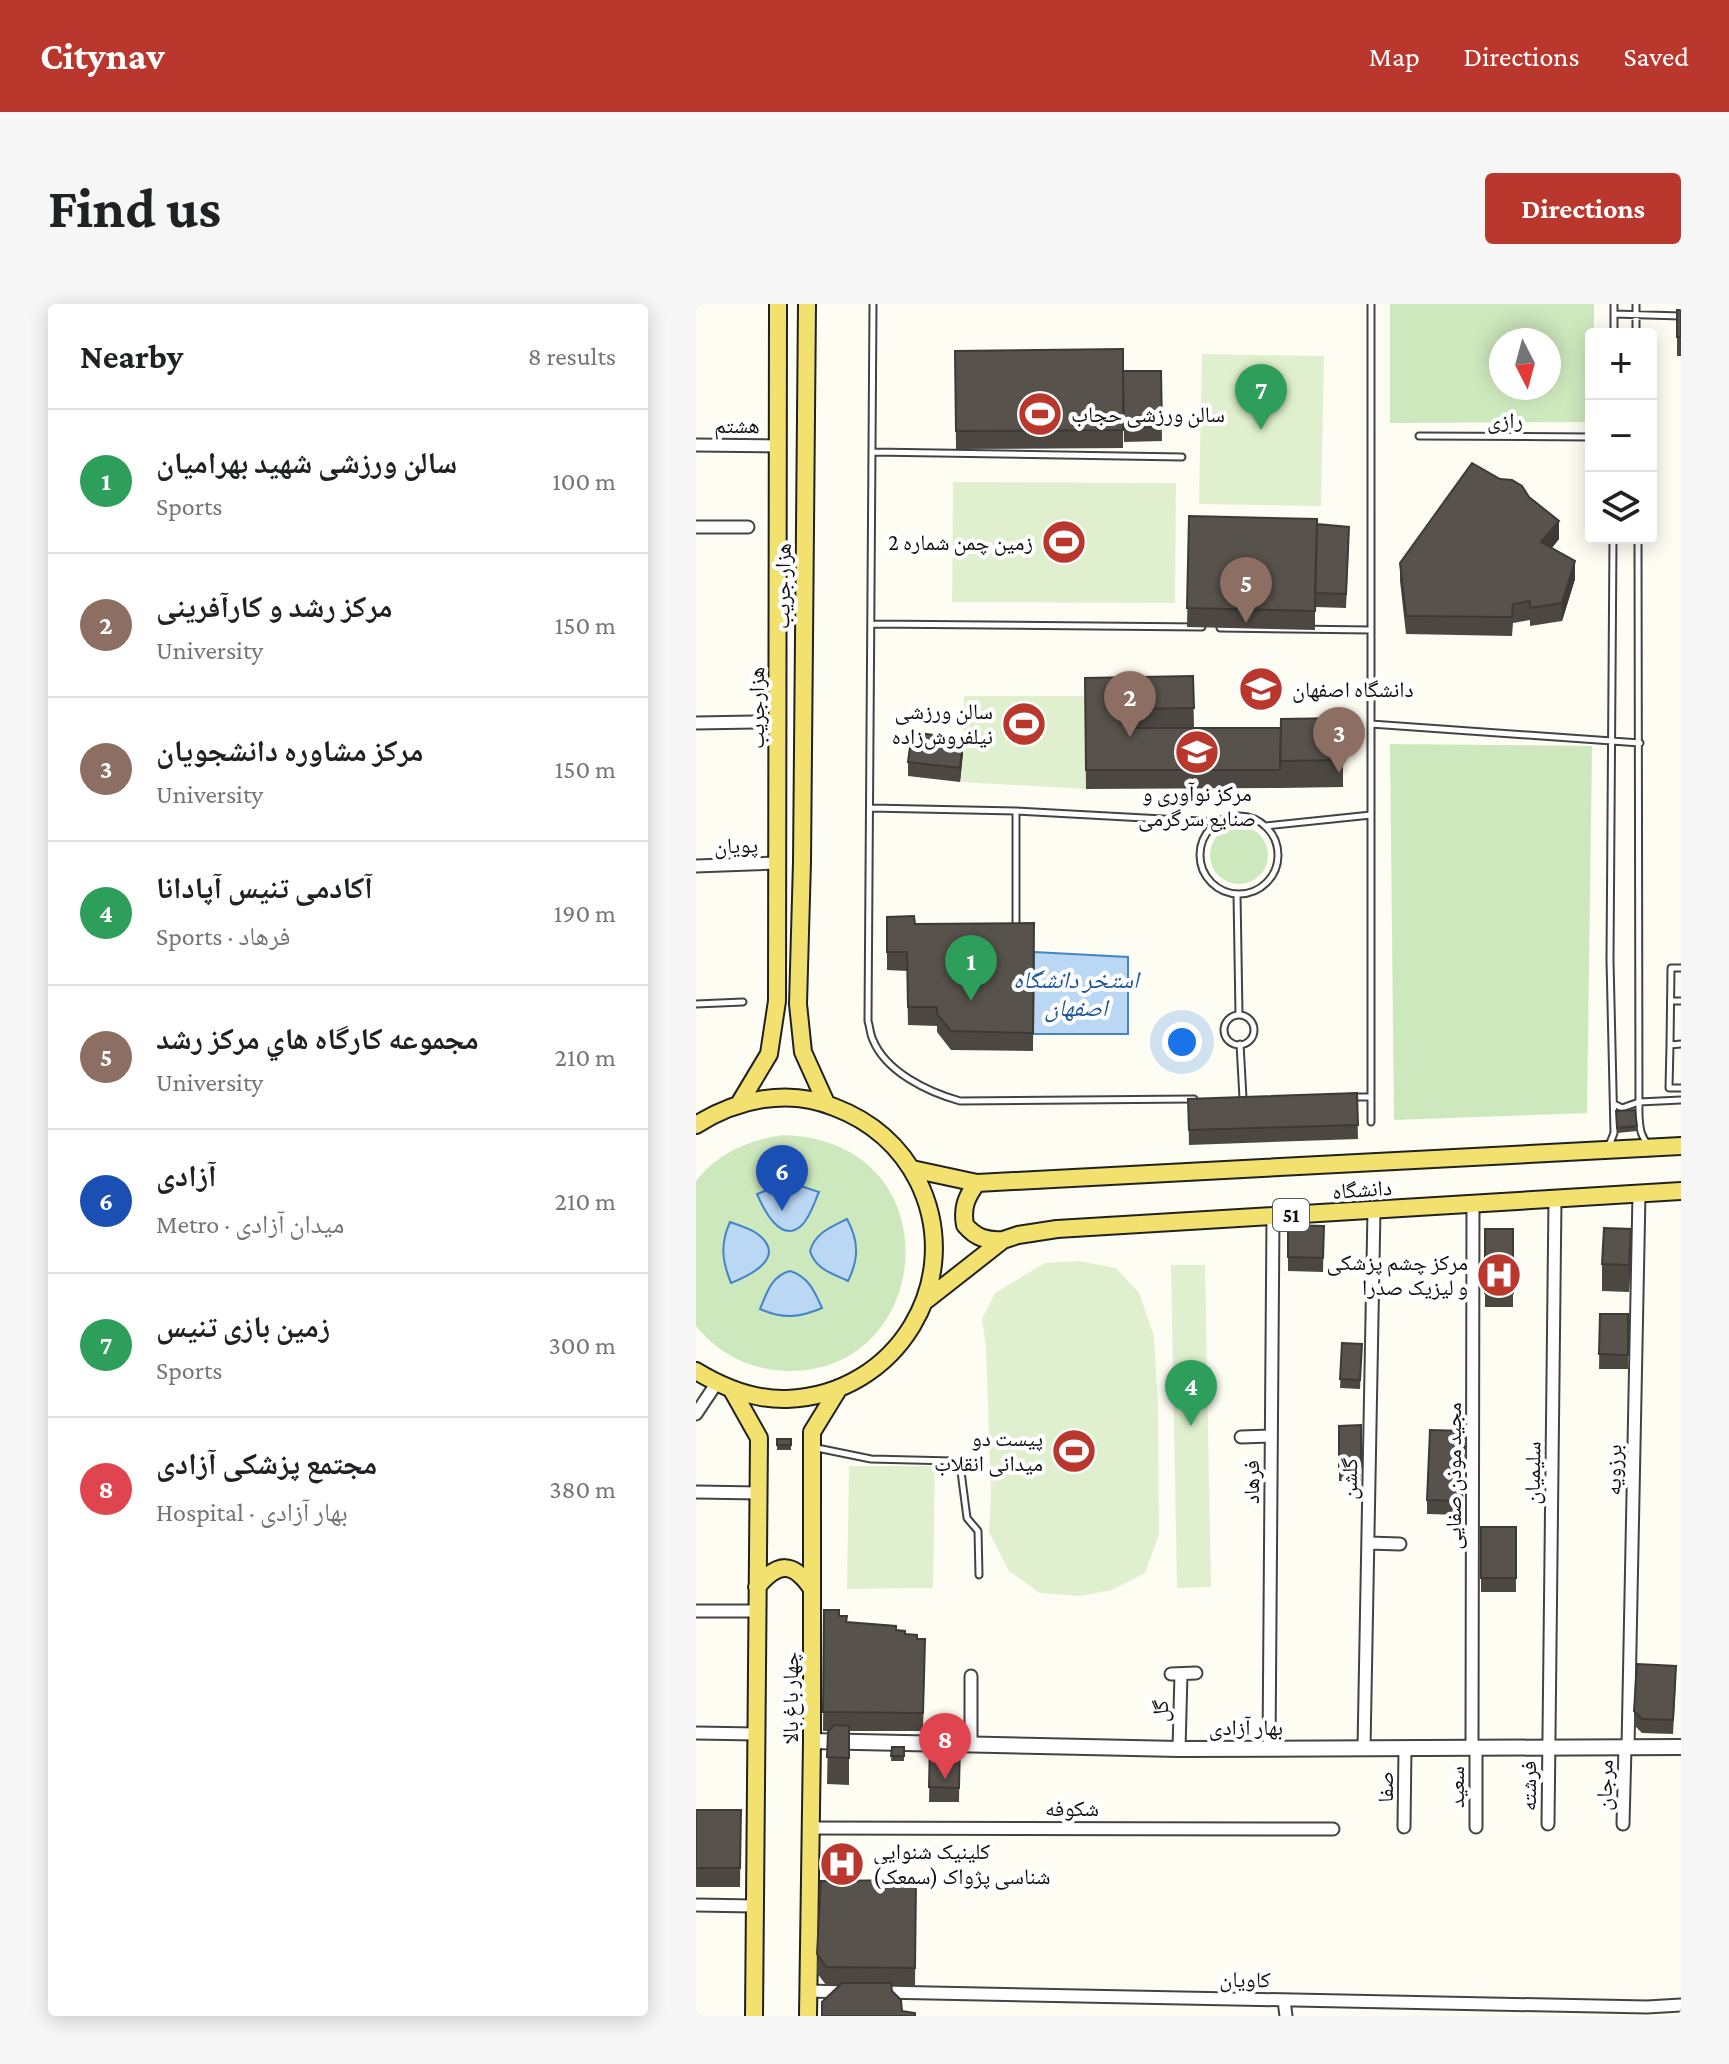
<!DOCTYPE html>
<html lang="en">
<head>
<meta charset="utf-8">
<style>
  body { margin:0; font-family:"Crimson Pro","Noto Naskh Arabic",serif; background:#f6f6f6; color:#202124 }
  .controls { position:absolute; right:24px; top:24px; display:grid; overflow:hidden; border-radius:8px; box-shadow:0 4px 20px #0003 }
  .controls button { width:72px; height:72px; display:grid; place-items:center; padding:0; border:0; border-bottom:2px solid #e0e0e0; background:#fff; color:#202124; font:40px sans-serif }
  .compass { position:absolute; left:793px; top:24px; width:72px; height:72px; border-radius:50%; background:#fff; box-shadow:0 4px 20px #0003; rotate:174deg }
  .you { position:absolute; left:486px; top:738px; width:28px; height:28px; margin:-20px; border:6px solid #fff; border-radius:50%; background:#1a73e8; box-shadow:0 0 0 12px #1a73e833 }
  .badge { display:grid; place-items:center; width:52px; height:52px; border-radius:50%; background:#ba372d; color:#fff; font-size:26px; font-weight:700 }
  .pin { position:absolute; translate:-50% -66px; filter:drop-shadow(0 2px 4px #0008) }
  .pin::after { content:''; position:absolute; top:42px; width:28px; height:24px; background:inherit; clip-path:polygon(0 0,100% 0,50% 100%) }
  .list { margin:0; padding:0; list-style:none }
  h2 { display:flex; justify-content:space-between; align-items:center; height:104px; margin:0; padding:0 32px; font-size:34px }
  h2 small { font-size:26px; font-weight:400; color:#757577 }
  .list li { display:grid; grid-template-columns:52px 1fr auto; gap:24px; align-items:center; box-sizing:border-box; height:144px; padding:0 32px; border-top:2px solid #e0e0e0 }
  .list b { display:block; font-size:30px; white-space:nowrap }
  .list p { margin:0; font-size:26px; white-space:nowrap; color:#757577 }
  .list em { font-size:26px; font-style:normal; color:#757577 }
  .icon { flex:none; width:44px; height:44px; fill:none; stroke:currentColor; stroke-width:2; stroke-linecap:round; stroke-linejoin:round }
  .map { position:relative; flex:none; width:985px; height:1712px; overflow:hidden; border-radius:8px }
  header { display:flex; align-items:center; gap:48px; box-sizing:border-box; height:112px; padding:0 40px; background:#ba372d; color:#fff }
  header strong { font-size:38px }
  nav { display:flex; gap:44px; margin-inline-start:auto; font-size:28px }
  .intro { display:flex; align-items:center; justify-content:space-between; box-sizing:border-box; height:192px; padding:0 48px }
  h1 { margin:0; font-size:56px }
  .button { padding:20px 36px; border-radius:8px; background:#ba372d; color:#fff; font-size:28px; font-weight:700 }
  main { display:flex; gap:48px; padding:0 48px }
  aside { flex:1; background:#fff; border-radius:8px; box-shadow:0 4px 20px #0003 }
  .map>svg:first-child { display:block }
  .green { fill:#cee8bd; fill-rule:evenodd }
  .pitch { fill:#e0f0cf }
  .water { fill:#bad7f4; stroke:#4484c8; stroke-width:2 }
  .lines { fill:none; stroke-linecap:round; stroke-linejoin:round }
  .service-casing { stroke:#434343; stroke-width:9 }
  .minor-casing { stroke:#434343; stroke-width:15 }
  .tertiary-casing { stroke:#434343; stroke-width:18 }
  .primary-casing { stroke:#212121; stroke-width:20 }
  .service { stroke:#fff; stroke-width:5 }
  .minor { stroke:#fff; stroke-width:11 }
  .tertiary { stroke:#fff; stroke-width:14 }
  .primary { stroke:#f2e16f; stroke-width:16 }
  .wall { fill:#4c4741 }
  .shaded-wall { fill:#3e3935 }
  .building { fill:#58524c; stroke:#3e3935; stroke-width:2 }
  .labels { text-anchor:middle; stroke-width:8; stroke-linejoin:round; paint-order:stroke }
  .shield { fill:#fff; stroke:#585858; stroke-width:2 }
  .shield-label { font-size:20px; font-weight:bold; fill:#101010 }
  .poi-label { font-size:22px; fill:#101010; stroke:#fff; text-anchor:end }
  .street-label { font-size:22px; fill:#101010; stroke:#fff }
  .water-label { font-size:24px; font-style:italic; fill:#1d569d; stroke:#fff }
</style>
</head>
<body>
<header>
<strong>Citynav</strong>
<nav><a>Map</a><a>Directions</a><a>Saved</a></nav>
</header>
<div class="intro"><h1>Find us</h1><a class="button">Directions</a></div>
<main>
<aside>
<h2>Nearby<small>8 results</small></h2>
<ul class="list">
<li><span class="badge" style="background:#2e9e5b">1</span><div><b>سالن ورزشی شهید بهرامیان</b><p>Sports</p></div><em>100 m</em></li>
<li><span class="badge" style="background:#8d6e63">2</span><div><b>مرکز رشد و کارآفرینی</b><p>University</p></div><em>150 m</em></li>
<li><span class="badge" style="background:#8d6e63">3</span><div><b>مرکز مشاوره دانشجویان</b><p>University</p></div><em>150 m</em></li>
<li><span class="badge" style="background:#2e9e5b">4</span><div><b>آکادمی تنیس آپادانا</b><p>Sports · فرهاد</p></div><em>190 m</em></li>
<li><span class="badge" style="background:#8d6e63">5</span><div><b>مجموعه کارگاه هاي مرکز رشد</b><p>University</p></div><em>210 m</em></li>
<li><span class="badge" style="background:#1a4fb4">6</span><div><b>آزادی</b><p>Metro · میدان آزادی</p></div><em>210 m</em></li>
<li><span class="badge" style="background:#2e9e5b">7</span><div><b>زمین بازی تنیس</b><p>Sports</p></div><em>300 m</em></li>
<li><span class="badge" style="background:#e0444e">8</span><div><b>مجتمع پزشکی آزادی</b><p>Hospital · بهار آزادی</p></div><em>380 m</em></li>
</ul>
</aside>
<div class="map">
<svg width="985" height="1712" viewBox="0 0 985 1712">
  <rect width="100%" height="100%" fill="#fefdf3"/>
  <path class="green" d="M694,0H898V30H895V118L694,119ZM853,36V84H805V36Z
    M694,440L896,442L891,809L698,816Z
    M514 551a29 29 0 1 1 58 0a29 29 0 1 1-58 0Z
    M87,831C265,836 238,1084 78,1066C47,1062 19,1046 0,1022V877C22,849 52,836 87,831Z"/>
  <path class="pitch" d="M506,50L628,52L625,202L503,200Z
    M257,178L480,179L479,299L256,298Z
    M268,392H389L390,485L264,478L267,449Z
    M383,957L420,964L443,989L458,1032L462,1102L463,1230L449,1269L416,1286L384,1292L344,1289L313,1267L293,1228L295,1192L290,1042L286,1015L299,989L349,959Z
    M475,961H509L515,1283L481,1284Z
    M153,1162H239L237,1284L151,1285Z"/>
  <path class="water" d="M338,648L432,653V730H337Z
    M88,880H99L123,888C118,899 114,914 105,922C84,940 67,904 61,890Z
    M151,915C163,937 163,955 152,977C137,970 119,965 114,947C119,929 135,923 151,915Z
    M34,918C45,922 60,926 68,936C86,957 50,973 35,979C26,957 24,940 34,918Z
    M94,967C112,972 119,988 126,1004C103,1014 86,1015 64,1005C71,989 75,972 94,967Z"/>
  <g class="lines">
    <g class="service-casing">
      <path id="service" d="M177,0L172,717C174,723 174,730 177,736C190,768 232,788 264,797L498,795
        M918,10L985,12
        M918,30V0
        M940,30V0
        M723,132L895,133
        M177,148L486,153
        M942,234L943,812C944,824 944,832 953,841
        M175,320L506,323
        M524,324L675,326
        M675,420L944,439
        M174,504L320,507L522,518
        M320,507V622
        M504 551a39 39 0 1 1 78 0a39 39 0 1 1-78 0Z
        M570,522L675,511
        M541,590L543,711
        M975,697H985
        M0,700L47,698
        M528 726a15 15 0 1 1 30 0a15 15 0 1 1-30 0Z
        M544,740L547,794
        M985,740L974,741L973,784H985
        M974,741L975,664H985
        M656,793H675
        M918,800L926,804L943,798L985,796
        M675,818V0
        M910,842L914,839L918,829L914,656L917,234
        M121,1144L175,1155L257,1157L264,1160L271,1214L282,1227L283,1271"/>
    </g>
    <g class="minor-casing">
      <path id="minor" d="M0,141L82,142
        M0,223H52
        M0,419L59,418
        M0,562L82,559
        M0,1110L20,1080
        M545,1133L575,1132
        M0,1188L63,1189
        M672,1239L704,1240
        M0,1307H61
        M475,1370L500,1369
        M275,1372V1440
        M0,1429L60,1430
        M776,1443L777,900
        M932,1443L943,890
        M668,1444L678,906
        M483,1445L485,1370
        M573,1445L577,912
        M852,1520L859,895
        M927,1520L929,1443
        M708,1523L709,1444
        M780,1523V1443
        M114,1524L637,1525
        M0,1601L58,1602
        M112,1687L152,1688
        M185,1688L951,1703L985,1701
        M588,1696L590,1712"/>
    </g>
    <g class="tertiary-casing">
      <path id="tertiary" d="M116,1437L483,1445L985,1443"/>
    </g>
    <g class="primary-casing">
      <path id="primary" d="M111,0L106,558L102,700L107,748L130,799
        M43,800L73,750L81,697L82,0
        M0,821C41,795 92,784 138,803C175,817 204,842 222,877C271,976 201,1091 91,1095C58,1096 28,1084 0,1067
        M216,865L281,879L985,842
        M281,879C270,893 266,904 269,921C280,934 291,937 307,936
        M228,998L307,936L322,931L361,925L985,887
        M36,1086L63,1134L58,1712
        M61,1283C82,1258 97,1257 116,1285
        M112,1712L116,1437V1128L143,1084"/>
    </g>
    <use href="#service" class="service"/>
    <use href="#minor" class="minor"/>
    <use href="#tertiary" class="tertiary"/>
    <use href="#primary" class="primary"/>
  </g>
  <path class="wall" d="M981,6H985V52H981Z
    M427,45V144L260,145L259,47Z
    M427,67H465L466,137L428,138Z
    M493,212L653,237L650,304L619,303V326L491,323Z
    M863,235L856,244L879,275L866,317L834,322V316L817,319L816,332L710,330L704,277V259Z
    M497,372L498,423H439V424H585L647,414V483L584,484L390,485L389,374Z
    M267,449L264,478L212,472V458Z
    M191,613L219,620L338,619L337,747L255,746L241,728V722L212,721L211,667L191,666Z
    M661,789L662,835L493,841L492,795Z
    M939,806L941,827L921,829L920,807Z
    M592,921L628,922L627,968L592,967Z
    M789,925H817V1003H789Z
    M935,952L933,988L906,987V960Z
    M904,1010H932V1065H903Z
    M646,1039L666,1040L664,1085L644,1084Z
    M665,1121V1177H643V1122Z
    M81,1135H95V1146H81Z
    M769,1141L766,1211L731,1210V1196Z
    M785,1223H820V1288H785Z
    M128,1306L143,1312L151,1318L200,1326L221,1335L229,1353L227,1427H153V1481L131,1480L132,1427H127Z
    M980,1376L977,1430L946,1429L938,1421V1407Z
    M234,1437L264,1438L263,1498H233Z
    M196,1443H208V1457H195Z
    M0,1506H45L44,1583H0Z
    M220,1576L219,1682H196V1687L205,1696L206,1707L219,1709V1712H126V1698L143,1681H130L121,1669L125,1577Z"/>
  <path class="shaded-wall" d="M863,217V235L845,256V238Z
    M879,257V275L866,317V299Z
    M267,435V449L264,478V464Z
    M935,925V952L933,988V961Z"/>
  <path class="building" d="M981,6H985V33H981Z
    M427,45V126L260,127L259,47Z
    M427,67H465L466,123L428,124Z
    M776,159L804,175L816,176L826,182L833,193L863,217L845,238L879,257L866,299L834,304V297L817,300L816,313L710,312L704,259Z
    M493,212L621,215L619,307L491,304Z
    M621,220L653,223L650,290L619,289Z
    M497,372L498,404L438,405L439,424H585L584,466H390L389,374Z
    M647,414V456L584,457L585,415Z
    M216,428L267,435L264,464L212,458Z
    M218,612L219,620L338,619L337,729L255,727L241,710V703H212L211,648H191V613Z
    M661,789L662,821L493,826L492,795Z
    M939,806L941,822L921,824L920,807Z
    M592,921L628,922L627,954L592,953Z
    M908,924L935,925L933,961L906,960Z
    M789,925H817V989H789Z
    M904,1010H932V1051L903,1050Z
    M646,1039L666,1040L664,1076L644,1075Z
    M665,1121V1163H643V1122Z
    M734,1126L769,1127L766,1197L731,1196Z
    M81,1135H95V1141H81Z
    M785,1223H820V1274H785Z
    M128,1306H143V1312H151L150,1318L200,1322V1326L209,1327V1330L221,1331V1335H229L227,1409L127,1408Z
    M941,1360L980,1362L977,1416L946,1415L938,1407Z
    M138,1421L153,1422V1454L131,1453L132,1428Z
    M234,1437L264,1438L263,1484L233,1483Z
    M196,1443H208V1452H195Z
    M0,1506H45L44,1564H0Z
    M220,1576L219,1664L130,1663L121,1650L125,1577Z
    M146,1679H195L196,1687L205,1696L206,1707L219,1709V1712H126V1698Z"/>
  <defs>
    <g id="stadium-disc" transform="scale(2.3)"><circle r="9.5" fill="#ba372d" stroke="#fff"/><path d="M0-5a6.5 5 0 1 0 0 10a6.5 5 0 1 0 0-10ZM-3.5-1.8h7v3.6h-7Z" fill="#fff"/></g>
    <g id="university-disc" transform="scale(2.3)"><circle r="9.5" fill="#ba372d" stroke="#fff"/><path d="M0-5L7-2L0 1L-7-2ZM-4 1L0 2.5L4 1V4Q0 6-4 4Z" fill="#fff"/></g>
    <g id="hospital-disc" transform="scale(2.3)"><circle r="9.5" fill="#ba372d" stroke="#fff"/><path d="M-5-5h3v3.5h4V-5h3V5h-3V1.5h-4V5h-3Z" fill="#fff"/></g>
  </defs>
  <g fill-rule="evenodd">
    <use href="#stadium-disc" x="344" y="110"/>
    <use href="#stadium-disc" x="368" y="238"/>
    <use href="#university-disc" x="565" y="385"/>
    <use href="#stadium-disc" x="328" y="420"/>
    <use href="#university-disc" x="501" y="448"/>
    <use href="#hospital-disc" x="803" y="971"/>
    <use href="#stadium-disc" x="378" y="1147"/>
    <use href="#hospital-disc" x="146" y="1560"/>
  </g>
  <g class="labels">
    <rect class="shield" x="577" y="895" width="36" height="32" rx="6"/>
    <g class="shield-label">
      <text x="595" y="918">51</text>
    </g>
    <g class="poi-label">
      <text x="375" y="118" text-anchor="start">سالن ورزشی حجاب</text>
      <text x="337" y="246">زمین چمن شماره 2</text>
      <text x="596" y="393" text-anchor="start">دانشگاه اصفهان</text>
      <text x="297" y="415">سالن ورزشی<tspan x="297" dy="25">نیلفروش‌زاده</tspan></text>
      <text x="501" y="497" text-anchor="middle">مرکز نوآوری و<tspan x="501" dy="25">صنایع سرگرمی</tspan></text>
      <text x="772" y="966">مرکز چشم پزشکی<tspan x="772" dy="25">و لیزیک صدرا</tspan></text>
      <text x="347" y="1142">پیست دو<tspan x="347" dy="25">میدانی انقلاب</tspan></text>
      <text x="177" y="1555" text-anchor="start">کلینیک شنوایی<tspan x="177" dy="25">شناسی پژواک (سمعک)</tspan></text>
    </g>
    <g class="street-label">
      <text x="809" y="124">رازی</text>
      <text x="41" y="129">هشتم</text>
      <text transform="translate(86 282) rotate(-89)" y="8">هزار جریب</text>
      <text transform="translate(60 404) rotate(-90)" y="8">هزارجریب</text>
      <text transform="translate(40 541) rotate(-2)" y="8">پویان</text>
      <text transform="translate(666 885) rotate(-4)" y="8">دانشگاه</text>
      <text transform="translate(917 1166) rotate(-89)" y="8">برزویه</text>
      <text transform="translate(836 1169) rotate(-89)" y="8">سلیمیان</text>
      <text transform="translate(757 1172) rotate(-90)" y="8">مجید موذن صفایی</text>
      <text transform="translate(653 1175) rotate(-89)" y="8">گلشن</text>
      <text transform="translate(555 1178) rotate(-90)" y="8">فرهاد</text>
      <text transform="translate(94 1394) rotate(-90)" y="8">چهار باغ بالا</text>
      <text transform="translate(464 1407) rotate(-89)" y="8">گل</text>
      <text x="550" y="1431">بهار آزادی</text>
      <text transform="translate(908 1481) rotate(-88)" y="8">مرجان</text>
      <text transform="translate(832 1482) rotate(-90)" y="8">فرشته</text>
      <text transform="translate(689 1483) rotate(-90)" y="8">صفا</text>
      <text transform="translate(760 1483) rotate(-90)" y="8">سعید</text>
      <text x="376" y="1512">شکوفه</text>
      <text transform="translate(549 1675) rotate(1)" y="8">کاویان</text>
    </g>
    <g class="water-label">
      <text x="380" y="684">استخر دانشگاه<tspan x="380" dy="28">اصفهان</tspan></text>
    </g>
  </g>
</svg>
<div class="controls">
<button>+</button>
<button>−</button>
<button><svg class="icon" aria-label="layers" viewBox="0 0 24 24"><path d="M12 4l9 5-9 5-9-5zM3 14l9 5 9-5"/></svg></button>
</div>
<svg class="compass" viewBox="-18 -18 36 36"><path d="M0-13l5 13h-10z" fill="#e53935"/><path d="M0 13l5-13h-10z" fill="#757577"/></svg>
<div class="you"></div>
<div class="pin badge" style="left:275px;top:697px;background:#2e9e5b">1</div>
<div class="pin badge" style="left:434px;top:433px;background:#8d6e63">2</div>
<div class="pin badge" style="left:643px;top:469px;background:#8d6e63">3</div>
<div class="pin badge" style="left:495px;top:1122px;background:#2e9e5b">4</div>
<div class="pin badge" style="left:550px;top:319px;background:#8d6e63">5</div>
<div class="pin badge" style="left:86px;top:907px;background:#1a4fb4">6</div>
<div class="pin badge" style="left:565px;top:126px;background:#2e9e5b">7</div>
<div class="pin badge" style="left:249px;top:1475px;background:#e0444e">8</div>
</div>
</main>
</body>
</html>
